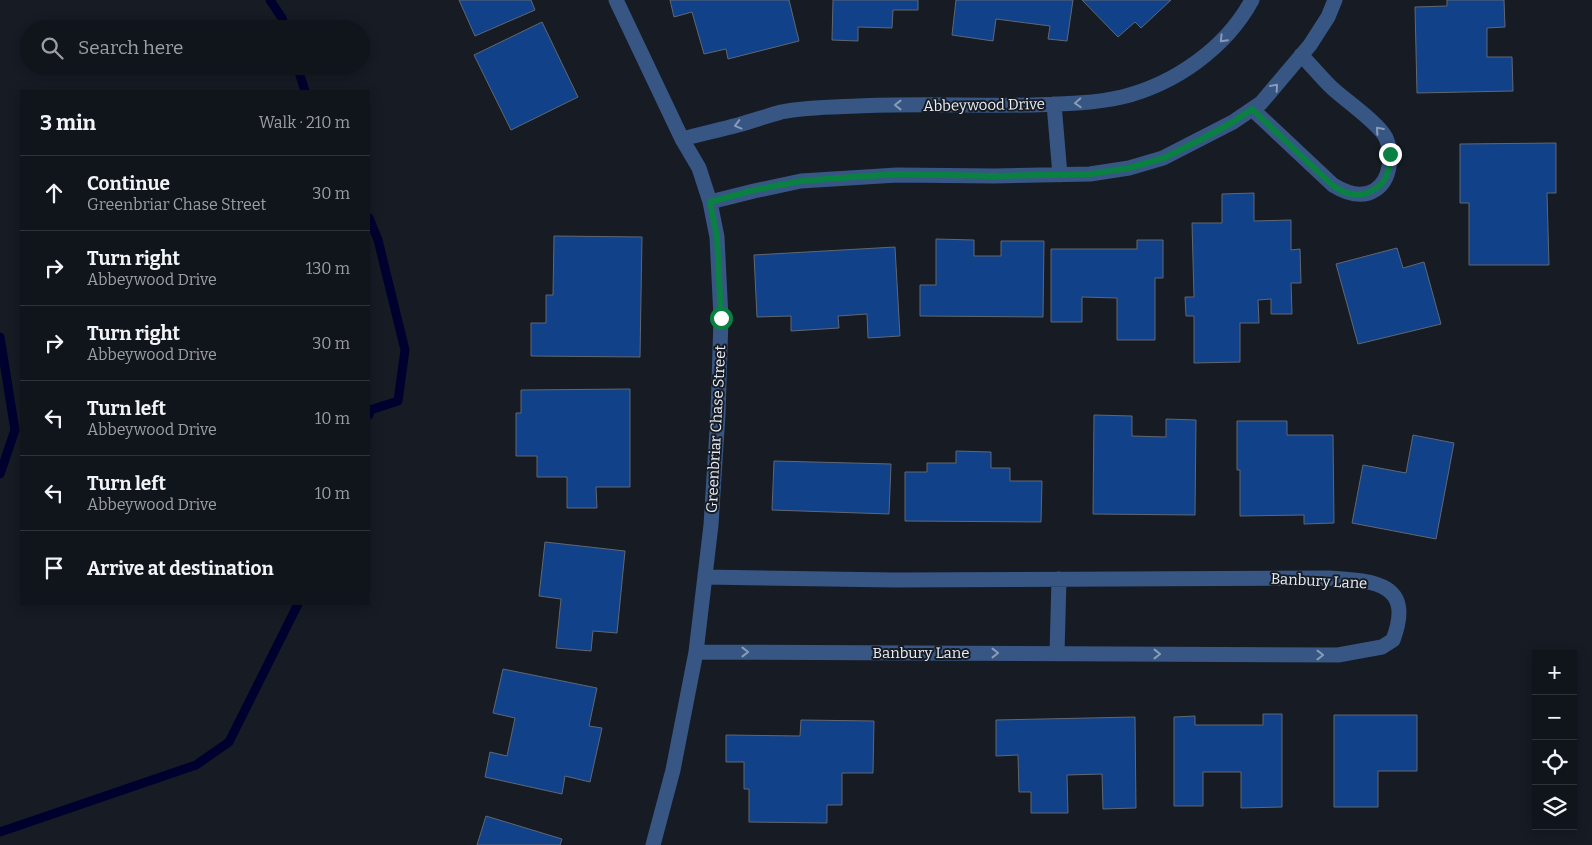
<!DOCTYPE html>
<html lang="en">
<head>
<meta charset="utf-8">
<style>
  body { margin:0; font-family:Bitter,serif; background:#1e2128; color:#f1f3f6 }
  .controls { position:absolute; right:15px; bottom:15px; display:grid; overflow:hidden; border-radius:0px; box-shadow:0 2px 12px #0003 }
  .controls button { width:45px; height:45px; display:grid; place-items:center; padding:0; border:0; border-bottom:1px solid #30333a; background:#10141b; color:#f1f3f6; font:25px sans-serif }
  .stop { position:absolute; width:15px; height:15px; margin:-11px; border:4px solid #0b8043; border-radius:50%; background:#fff }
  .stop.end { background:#0b8043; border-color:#fff; box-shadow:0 1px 5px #0008 }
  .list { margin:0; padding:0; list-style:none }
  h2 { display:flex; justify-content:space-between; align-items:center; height:65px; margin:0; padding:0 20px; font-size:21px }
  h2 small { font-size:16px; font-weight:400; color:#9c9ea3 }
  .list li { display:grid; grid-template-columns:32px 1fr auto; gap:15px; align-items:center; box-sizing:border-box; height:75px; padding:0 20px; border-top:1px solid #30333a }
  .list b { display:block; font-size:19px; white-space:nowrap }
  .list p { margin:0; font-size:16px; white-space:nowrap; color:#9c9ea3 }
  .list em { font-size:16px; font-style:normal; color:#9c9ea3 }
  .icon { flex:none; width:28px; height:28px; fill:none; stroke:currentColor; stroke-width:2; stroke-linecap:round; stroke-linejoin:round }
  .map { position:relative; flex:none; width:1592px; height:845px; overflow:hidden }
  .search { position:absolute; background:#10141b; box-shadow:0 2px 12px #0003; left:20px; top:20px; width:350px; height:55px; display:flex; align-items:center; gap:12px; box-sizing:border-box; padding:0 18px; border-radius:28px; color:#9c9ea3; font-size:19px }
  .panel { position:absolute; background:#10141b; box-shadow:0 2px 12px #0003; left:20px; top:90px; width:350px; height:515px; border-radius:0px }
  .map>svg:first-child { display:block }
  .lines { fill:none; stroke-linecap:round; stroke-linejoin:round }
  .stream { stroke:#00002f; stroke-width:9 }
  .building { fill:#114289; stroke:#606772 }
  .minor { stroke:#375684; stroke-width:15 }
  .oneway { stroke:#889bb7 }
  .route { stroke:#0b8043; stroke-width:6 }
  .labels { text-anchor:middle; stroke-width:4; stroke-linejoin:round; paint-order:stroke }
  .street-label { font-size:15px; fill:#ebeff5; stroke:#161b24 }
</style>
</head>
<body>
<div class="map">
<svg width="1592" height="845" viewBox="0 0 1592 845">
  <rect width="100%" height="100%" fill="#161b24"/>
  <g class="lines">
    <path class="stream" d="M270,0L282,18L285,29
      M297,66L305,91
      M369,218L378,240L405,350L398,401L370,410L369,415
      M0,337L15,430L0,474
      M0,832L196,765L229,742L298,604"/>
  </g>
  <path class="building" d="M459,0H531L535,10L475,36Z
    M670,0H789L799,41L728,59L726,49L704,54L692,12L674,17Z
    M833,0H918V10H893L892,28L858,27V41L832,40Z
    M956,0H1073L1067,41L1048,39L1050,26L996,19L993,41L952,35Z
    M1082,0H1171L1141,28L1135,22L1118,37Z
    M1447,0H1504L1505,27L1487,28V57H1512L1513,91L1417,93L1415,7L1447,6Z
    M542,22L578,97L511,130L474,55Z
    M1556,143V193H1547L1549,265H1469V203H1460V144Z
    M1254,193V221L1291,220V250L1300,249L1301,283H1291L1292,314H1271V299L1258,300L1259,323H1240V362L1194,363V316H1186L1185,297H1194L1192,223H1222V194Z
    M554,236L642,237L640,357L531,356V323H546V295H553Z
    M936,239L974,240V256H1001V241H1044L1043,317L920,316V285H936Z
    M1137,240H1163V278H1155V340H1117V298L1082,297V322H1051V249H1137Z
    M895,247L900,336L868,338L867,314L838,316L839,328L791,331V316L757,317L754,255Z
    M1397,248L1403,268L1424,262L1441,324L1358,344L1336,264Z
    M630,389V487H596L597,508H567V477H537V456H516V413H521V390Z
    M1094,415L1132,416V436L1166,437V419L1196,420L1195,515L1093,514Z
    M1237,421H1287V435H1333L1334,523L1304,524V515L1240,516V470H1237Z
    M1413,435L1454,443L1436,539L1352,523L1363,465L1406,473Z
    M956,451L991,452V468H1010V481H1042L1041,522L905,521V472H927V463H956Z
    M774,461L891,464L889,514L772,510Z
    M545,542L625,551L617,633L593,631L591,651L556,648L561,599L539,596Z
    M503,669L597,688L589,726L602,728L590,782L565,776L562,794L485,777L490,752L507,756L515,718L493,713Z
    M1263,714H1282V807L1241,808V772H1203V806H1174V717L1195,716V725H1263Z
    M1334,715H1417V771H1378V807H1334Z
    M1135,717L1136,808L1103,809L1102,774L1067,775L1068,813H1031V792H1019L1018,755L996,756V720Z
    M801,720L874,721L873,773H842V805H827V823L749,822V789H744V762H726V735L800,736Z
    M486,816L562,839L560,845H477Z"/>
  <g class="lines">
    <path class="minor" d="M616,0L682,139L699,168L710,202L717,237L721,318L718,414L711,525L696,652L673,770L653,845
      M1054,104L1060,175
      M1252,109L1333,185C1346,193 1361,199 1375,190C1391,180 1393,154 1386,138C1379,123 1343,99 1330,86C1320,76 1311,65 1301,55
      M682,139C701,134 719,130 738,125C752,121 767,116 781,112C805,107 832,107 857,106C914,103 971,106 1028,105C1059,104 1091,104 1122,97C1175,84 1226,48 1252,0
      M710,202L754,191L801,181L897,175L994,176L1090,174L1129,168L1163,158L1233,122L1261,103L1310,45L1328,17L1335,0
      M696,652L1338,655L1382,647L1393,640C1415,582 1373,581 1329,578L894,580L705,577
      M1057,653L1059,579"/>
  </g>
  <defs><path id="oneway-chevron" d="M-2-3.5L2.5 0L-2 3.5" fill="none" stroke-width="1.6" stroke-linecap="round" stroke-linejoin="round" transform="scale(1.25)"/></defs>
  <g class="oneway">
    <use href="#oneway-chevron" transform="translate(1223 39) rotate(134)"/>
    <use href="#oneway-chevron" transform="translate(1275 87) rotate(-49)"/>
    <use href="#oneway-chevron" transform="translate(1078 103) rotate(177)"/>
    <use href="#oneway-chevron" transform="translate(898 105) rotate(180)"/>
    <use href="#oneway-chevron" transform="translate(738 125) rotate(165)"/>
    <use href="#oneway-chevron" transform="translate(1379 130) rotate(-132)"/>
    <use href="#oneway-chevron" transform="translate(745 652)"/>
    <use href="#oneway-chevron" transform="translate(995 653)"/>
    <use href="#oneway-chevron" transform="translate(1157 654)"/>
    <use href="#oneway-chevron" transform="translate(1320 655)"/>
  </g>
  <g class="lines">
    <path class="route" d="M721,318L717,237L710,202L754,190L801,181L840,178L897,174L994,176L1090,174L1129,168L1164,158L1202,139L1233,122L1252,109L1332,185C1337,188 1342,192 1347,193C1364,198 1384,189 1388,171C1389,166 1389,160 1390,154"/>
  </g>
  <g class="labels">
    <g class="street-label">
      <text transform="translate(984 105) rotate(-1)" y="5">Abbeywood Drive</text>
      <text transform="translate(716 429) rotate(-87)" y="5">Greenbriar Chase Street</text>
      <text transform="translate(1319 581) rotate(3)" y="5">Banbury Lane</text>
      <text x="921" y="658">Banbury Lane</text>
    </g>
  </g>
</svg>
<div class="controls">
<button>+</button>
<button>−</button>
<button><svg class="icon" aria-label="locate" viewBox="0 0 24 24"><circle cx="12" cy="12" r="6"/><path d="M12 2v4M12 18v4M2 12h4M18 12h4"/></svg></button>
<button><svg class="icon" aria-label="layers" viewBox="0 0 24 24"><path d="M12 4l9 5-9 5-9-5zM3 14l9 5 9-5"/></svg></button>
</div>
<div class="stop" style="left:721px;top:318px"></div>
<div class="stop end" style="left:1390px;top:154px"></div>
<div class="search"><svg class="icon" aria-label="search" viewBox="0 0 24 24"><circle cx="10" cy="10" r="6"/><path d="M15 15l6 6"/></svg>Search here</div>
<section class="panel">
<h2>3 min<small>Walk · 210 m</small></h2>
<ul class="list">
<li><svg class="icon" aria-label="ahead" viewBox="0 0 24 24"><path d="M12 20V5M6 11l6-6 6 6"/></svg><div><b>Continue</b><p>Greenbriar Chase Street</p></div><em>30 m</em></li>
<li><svg class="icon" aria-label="right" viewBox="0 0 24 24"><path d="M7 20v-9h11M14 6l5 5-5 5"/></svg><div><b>Turn right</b><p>Abbeywood Drive</p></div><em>130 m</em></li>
<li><svg class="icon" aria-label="right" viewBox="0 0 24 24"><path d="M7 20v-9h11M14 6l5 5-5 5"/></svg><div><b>Turn right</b><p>Abbeywood Drive</p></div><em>30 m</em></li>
<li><svg class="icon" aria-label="left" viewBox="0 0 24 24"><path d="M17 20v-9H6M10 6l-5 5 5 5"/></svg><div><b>Turn left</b><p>Abbeywood Drive</p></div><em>10 m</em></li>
<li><svg class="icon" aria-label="left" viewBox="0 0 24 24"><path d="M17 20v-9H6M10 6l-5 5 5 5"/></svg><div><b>Turn left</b><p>Abbeywood Drive</p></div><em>10 m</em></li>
<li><svg class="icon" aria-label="arrive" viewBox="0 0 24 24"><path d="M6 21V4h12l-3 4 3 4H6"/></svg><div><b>Arrive at destination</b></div></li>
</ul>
</section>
</div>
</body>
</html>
